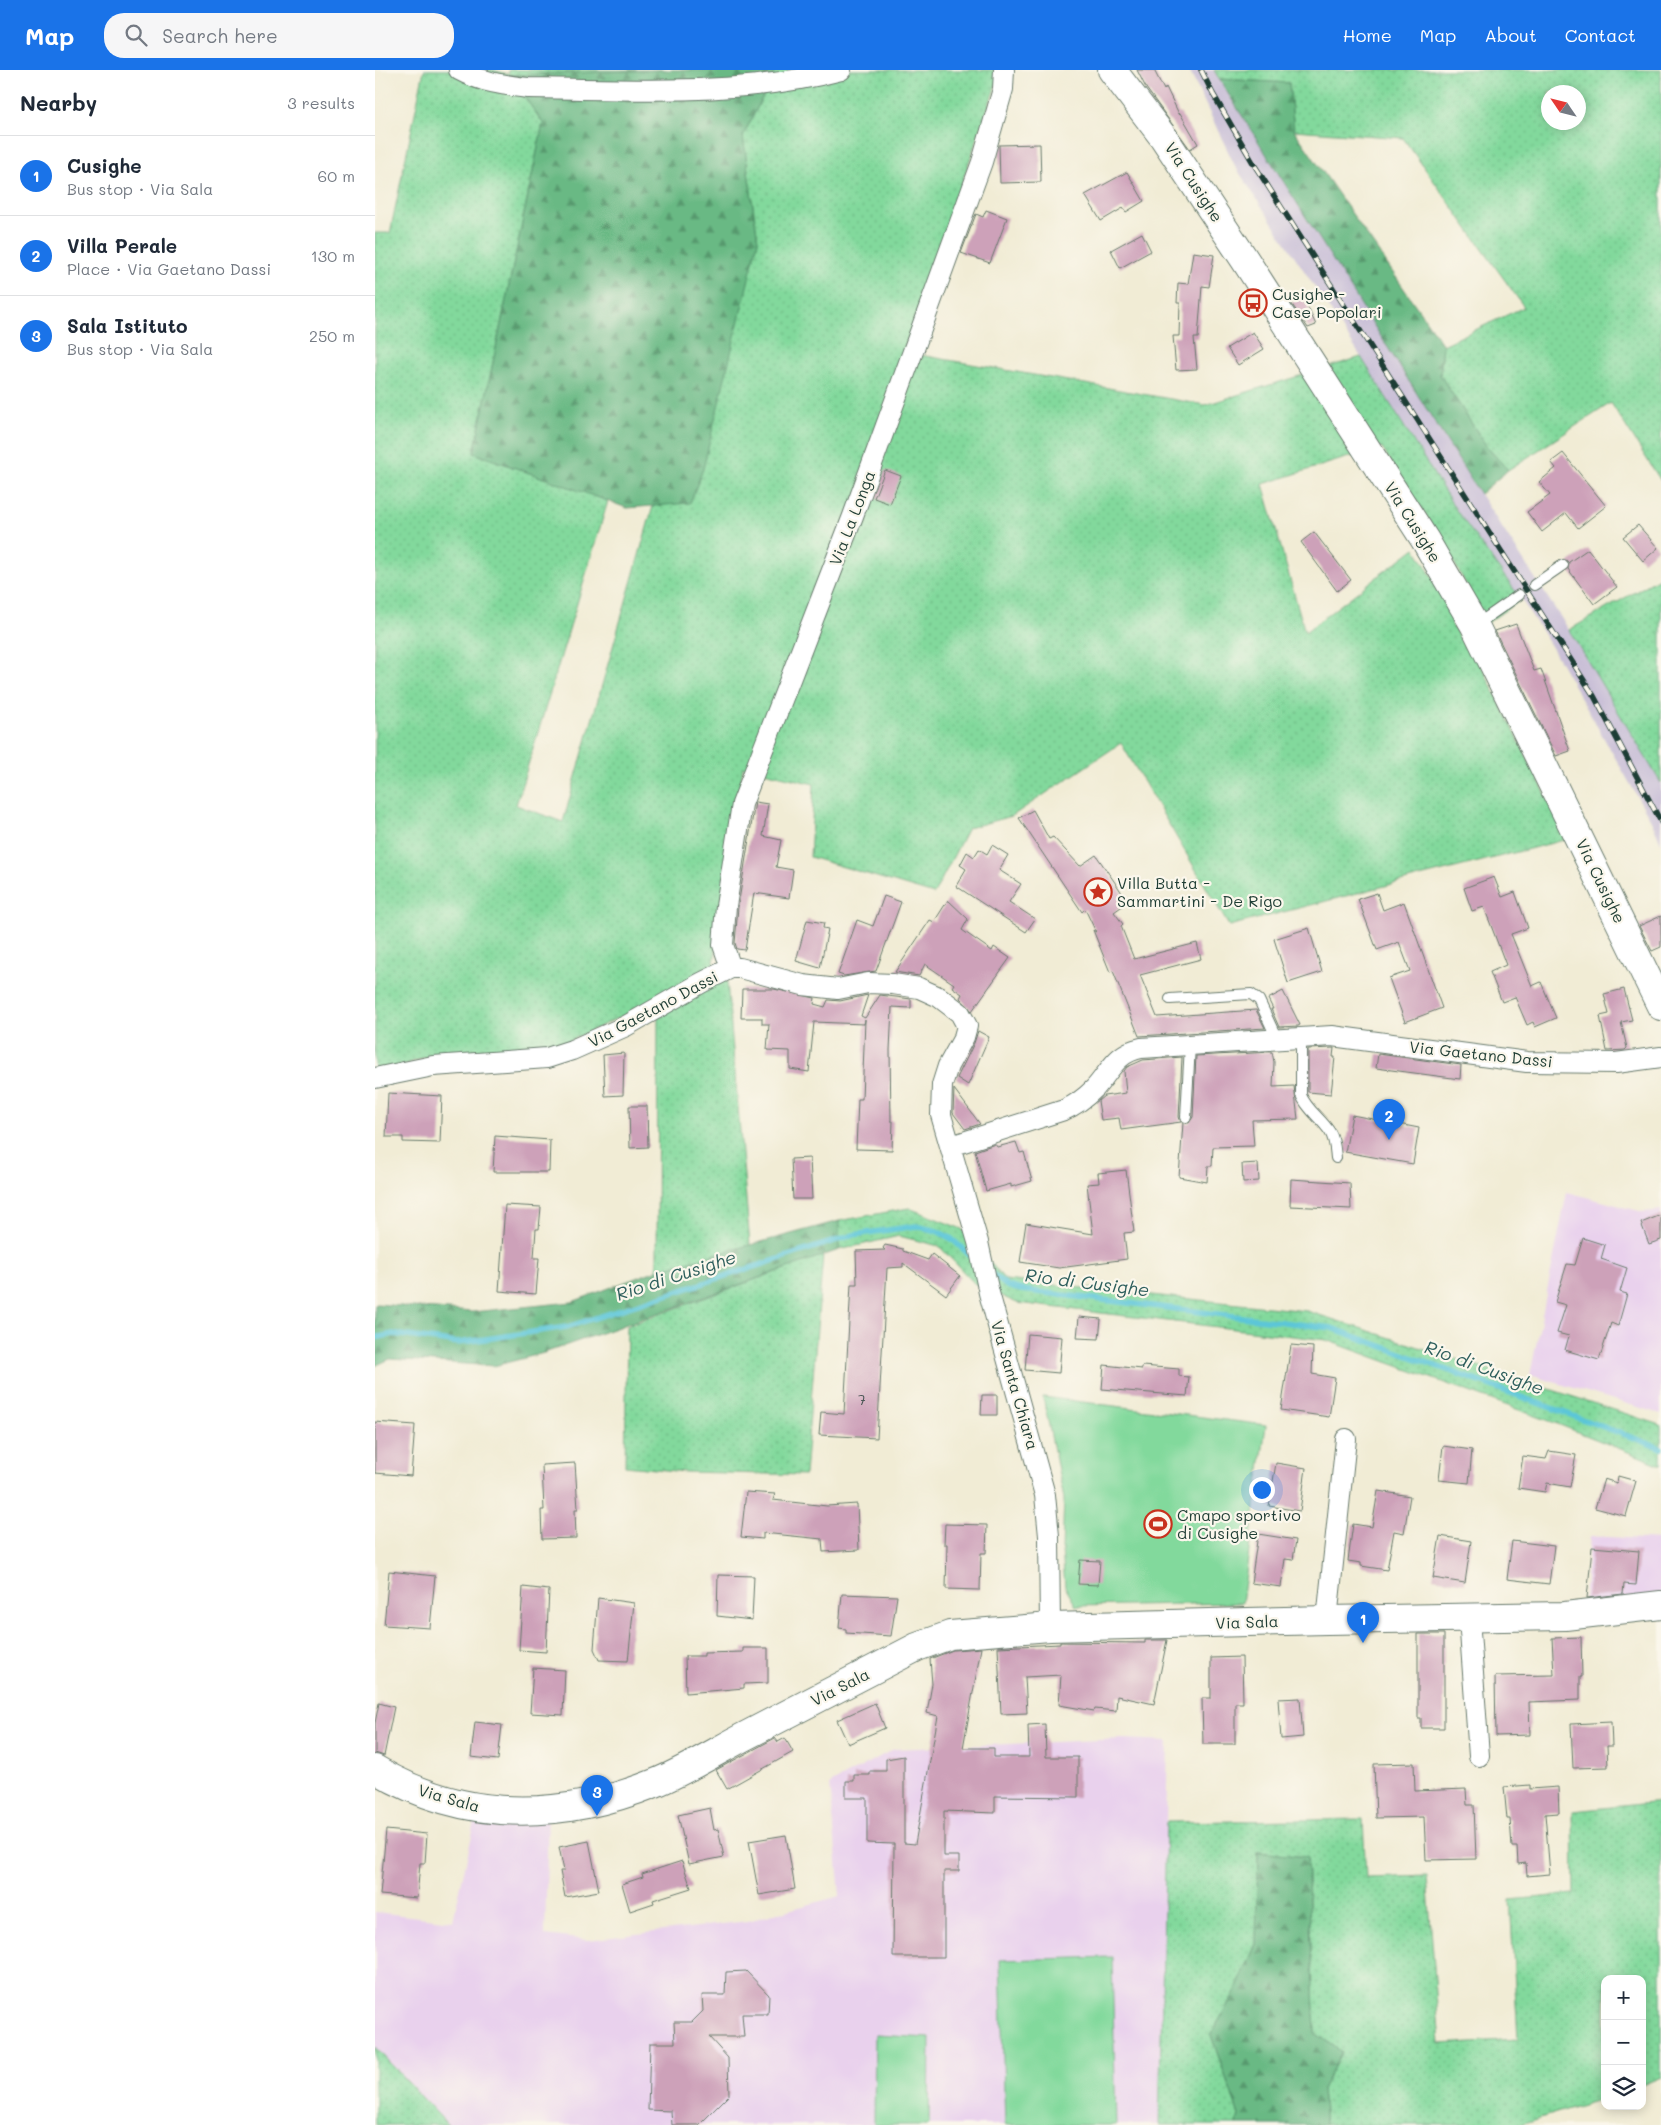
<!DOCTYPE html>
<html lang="en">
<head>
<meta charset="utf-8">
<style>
  body { margin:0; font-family:Mali,sans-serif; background:#f6f6f7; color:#1f2937 }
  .controls { position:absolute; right:15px; bottom:15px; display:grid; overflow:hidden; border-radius:10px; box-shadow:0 2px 12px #0003 }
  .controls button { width:45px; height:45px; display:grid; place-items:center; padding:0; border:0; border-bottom:1px solid #e0e1e3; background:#fff; color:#1f2937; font:25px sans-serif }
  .compass { position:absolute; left:1166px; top:15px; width:45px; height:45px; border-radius:50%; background:#fff; box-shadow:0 2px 12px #0003; rotate:305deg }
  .you { position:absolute; left:886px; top:1419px; width:18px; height:18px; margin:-12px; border:4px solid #fff; border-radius:50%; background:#1a73e8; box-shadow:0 0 0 8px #1a73e833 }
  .badge { display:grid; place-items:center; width:32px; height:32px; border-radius:50%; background:#1a73e8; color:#fff; font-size:16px; font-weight:700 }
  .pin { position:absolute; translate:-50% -41px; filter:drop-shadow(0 1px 2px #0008) }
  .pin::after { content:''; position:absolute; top:26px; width:18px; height:15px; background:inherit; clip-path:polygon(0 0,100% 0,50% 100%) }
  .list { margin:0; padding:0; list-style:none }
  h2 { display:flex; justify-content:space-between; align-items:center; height:65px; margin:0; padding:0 20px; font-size:21px }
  h2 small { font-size:16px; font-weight:400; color:#747a83 }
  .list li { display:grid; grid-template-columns:32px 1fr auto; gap:15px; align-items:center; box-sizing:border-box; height:80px; padding:0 20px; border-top:1px solid #e0e1e3 }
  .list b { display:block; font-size:19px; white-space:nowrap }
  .list p { margin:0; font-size:16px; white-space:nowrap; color:#747a83 }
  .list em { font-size:16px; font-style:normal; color:#747a83 }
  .icon { flex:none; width:28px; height:28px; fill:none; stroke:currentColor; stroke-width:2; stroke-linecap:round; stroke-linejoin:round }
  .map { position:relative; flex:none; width:1286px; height:2055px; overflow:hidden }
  header { display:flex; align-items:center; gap:30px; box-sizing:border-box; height:70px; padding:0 25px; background:#1a73e8; color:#fff }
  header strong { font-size:24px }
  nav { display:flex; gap:28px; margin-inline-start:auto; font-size:18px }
  .search { width:350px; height:45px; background:#f6f6f7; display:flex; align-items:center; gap:12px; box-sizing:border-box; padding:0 18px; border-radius:20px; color:#747a83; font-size:19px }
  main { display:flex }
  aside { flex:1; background:#fff }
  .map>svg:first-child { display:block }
  .built { fill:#e9d1ed }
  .industrial { fill:#c9bfd7 }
  .green { fill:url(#green-dots); stroke:#508b68; fill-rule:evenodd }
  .forest { fill:url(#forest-firs); stroke:#447b5c }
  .pitch { fill:#82d99c; stroke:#508b68 }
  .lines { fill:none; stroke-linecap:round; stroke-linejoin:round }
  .stream { stroke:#5cc6d8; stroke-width:5.5 }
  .building { fill:#cda1b9 }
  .lane-casing { stroke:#687a6c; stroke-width:12 }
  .street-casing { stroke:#687a6c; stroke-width:22 }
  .secondary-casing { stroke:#687a6c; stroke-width:30 }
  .lane { stroke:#fff; stroke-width:10 }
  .street { stroke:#fff; stroke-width:20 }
  .secondary { stroke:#fff; stroke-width:28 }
  .rail-casing { stroke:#1f3d34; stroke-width:5.5 }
  .rail { stroke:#fbf7ec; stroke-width:4; stroke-dasharray:11; stroke-linecap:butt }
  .labels { text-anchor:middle; stroke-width:4.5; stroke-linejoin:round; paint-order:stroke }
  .number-label { font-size:14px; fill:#4a5655 }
  .street-label { font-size:16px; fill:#1f3d34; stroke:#fbf7ec }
  .poi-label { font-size:16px; fill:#1f3d34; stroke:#fbf7ec; text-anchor:start }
  .water-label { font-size:18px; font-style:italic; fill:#2e5f5d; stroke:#fbf7ec }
</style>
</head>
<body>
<header>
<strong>Map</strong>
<div class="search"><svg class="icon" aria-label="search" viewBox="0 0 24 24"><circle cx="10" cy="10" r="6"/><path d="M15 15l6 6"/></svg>Search here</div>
<nav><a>Home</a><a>Map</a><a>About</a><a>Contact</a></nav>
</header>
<main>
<aside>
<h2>Nearby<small>3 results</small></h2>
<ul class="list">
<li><span class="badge">1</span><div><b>Cusighe</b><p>Bus stop · Via Sala</p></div><em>60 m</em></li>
<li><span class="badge">2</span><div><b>Villa Perale</b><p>Place · Via Gaetano Dassi</p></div><em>130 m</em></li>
<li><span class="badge">3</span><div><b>Sala Istituto</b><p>Bus stop · Via Sala</p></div><em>250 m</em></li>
</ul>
</aside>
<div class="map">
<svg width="1286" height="2055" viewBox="0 0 1286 2055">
  <defs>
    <pattern id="green-dots" width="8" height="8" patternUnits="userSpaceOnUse" patternTransform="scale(1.25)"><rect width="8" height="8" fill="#82d99c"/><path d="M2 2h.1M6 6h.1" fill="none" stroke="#70bb87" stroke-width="1.8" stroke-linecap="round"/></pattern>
    <pattern id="forest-firs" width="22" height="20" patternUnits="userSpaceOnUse" patternTransform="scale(1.25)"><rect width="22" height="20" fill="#69b984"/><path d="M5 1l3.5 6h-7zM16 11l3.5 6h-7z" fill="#56986d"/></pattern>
  </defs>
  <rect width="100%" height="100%" fill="#fbf7ec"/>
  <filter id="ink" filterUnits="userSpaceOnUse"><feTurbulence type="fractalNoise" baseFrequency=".02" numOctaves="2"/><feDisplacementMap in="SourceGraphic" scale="10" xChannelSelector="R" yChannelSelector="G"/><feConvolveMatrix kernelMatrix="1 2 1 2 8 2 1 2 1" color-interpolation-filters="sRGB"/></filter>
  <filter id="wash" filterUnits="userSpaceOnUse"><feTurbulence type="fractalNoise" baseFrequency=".0096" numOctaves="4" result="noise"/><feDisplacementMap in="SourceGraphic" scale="20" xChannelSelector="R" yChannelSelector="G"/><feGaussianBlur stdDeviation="1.12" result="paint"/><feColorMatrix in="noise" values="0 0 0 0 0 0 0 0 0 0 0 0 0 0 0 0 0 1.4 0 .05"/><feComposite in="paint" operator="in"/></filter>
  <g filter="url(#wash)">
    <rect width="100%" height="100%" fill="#f1ecd5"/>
    <path class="built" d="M1192,1122L1268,1142L1286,1140V1344L1155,1305Z
      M1215,1466L1286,1470V1531L1208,1540Z
      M749,1669L793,1671L784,2055H73L0,1977V1842L78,1851L101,1747L173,1746L170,1865L212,1870L373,1851L465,1826L455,1714L519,1679Z"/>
    <path class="industrial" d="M814,0H839L1105,424L1194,560L1286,713V773L1277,752L1176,576L1146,529L1081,440L986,287L860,96Z"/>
    <path class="green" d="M49,0H118L133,4L134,0H291L134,5L168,53L99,383L233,431L141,735L188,752L278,436L315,432L383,171L368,66L401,0H629L622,12L528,282L830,335L986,287L1081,440L1146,529L1112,553L1064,465L1006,377L888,414L930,562L1040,478L1081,547L1076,553L1091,579H1098L1193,769L854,856L746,673L637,746L593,758L559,824L435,787L439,714L368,697L339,893L352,911L375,1175L282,1200L283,929L188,974L48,988L0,1006V163H15Z
      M839,0H1286V411L1236,333L1133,400L1112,377L1065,305L1068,275L1149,237L1028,68L919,60L914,13L844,9ZM1174,22H1204V52H1174Z
      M1286,507V713L1194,560Z
      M534,1138L587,1159L630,1210L932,1241L1286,1355V1395L1180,1353L951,1270L642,1233L600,1214L564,1176L524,1166L464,1180V1151Z
      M448,1185L430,1405L311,1402L250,1396L252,1256Z
      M1286,1732V2007L1267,2015V1909H1230V2028L1142,2055H950L947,2019L967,1982L940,1963L932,1787L883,1782L881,1874L861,1920L836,1965L864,2045L862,2055H784L791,1752L988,1749L991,1808L1052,1806L1065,1974L1143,1969L1135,1830L1199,1824L1198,1741Z
      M0,1977L73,2055H0Z"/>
    <path class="forest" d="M291,0H401L368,66L383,171L328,399L315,433L252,438L99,383L168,53L134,5Z
      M844,9L914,13L919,60L1068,275L1065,305L1112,377L1133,400L1105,424Z
      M464,1151V1180L169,1283L119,1296L15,1289L0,1296V1235L2,1234L97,1242L197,1232L282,1200Z
      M883,1782L932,1787L940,1963L967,1982L947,2019L950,2055H862L864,2045L836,1965L861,1920L881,1874Z"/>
    <path class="pitch" d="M668,1327L891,1355L867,1533L701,1536L690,1517L687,1480L689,1429Z
      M737,1887L741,2055H630L625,1890Z
      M500,1965L555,1968L554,2055H499Z"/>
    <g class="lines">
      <path class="stream" d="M617,1204L632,1216L646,1220L957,1258L1286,1378
        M0,1268L18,1264L83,1273L192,1257L478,1165L541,1156L562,1161L577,1169L602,1192"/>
    </g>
    <g id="blocks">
      <path class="building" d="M762,0H779L789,20L791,17L804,44L805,43L823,74L815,79L771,18Z
        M665,74L666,112L625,113L624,75Z
        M752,102L769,131L751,142L748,138L726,151L710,125Z
        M611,140L632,148L615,193L586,183L601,144L608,147Z
        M767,163L776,181L745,198L736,180Z
        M818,182L839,185L834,217L827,216L823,268H819L822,299L801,300L798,266H804L805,233H802L803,213L813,214Z
        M928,227L941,255L933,258L916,233Z
        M878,262L889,279L863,295L852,278Z
        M1188,383L1231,436L1203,458L1191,443L1167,462L1152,442L1175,425L1164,412L1181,398L1176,392Z
        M510,400L526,406L515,434L499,428Z
        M1263,455L1283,478L1268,491L1248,467Z
        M939,462L976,510L962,521L926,472Z
        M1213,479L1242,517L1219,534L1193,499L1194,492Z
        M1141,554L1159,601L1166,599L1195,681L1181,686L1120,561Z
        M380,732L393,734L388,766L406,770L401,797L418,800L414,828L379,823L370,880L362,879L360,873L363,837Z
        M658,740L674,769L678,767L705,796L721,785L741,814L753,832L739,842L748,854L746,856L759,889L822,873L826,889L765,905L782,947L881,940L890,958L764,966L738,901L735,902L718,860L721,862L710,839L707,842L644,748Z
        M617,775L633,785L624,800L646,814L634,832L660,849L651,862L581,816L591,799L585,795L592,782L599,787L604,779L612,784Z
        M1119,807L1127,827L1140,822L1153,858L1136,864L1157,916L1166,912L1181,948L1160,957L1158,952L1152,955L1140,927L1127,932L1115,902L1131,895L1109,837L1097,841L1089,818Z
        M1002,823L1008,840L1029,832L1067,938L1030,952L1014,908L1035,901L1024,872L1002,880L983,829Z
        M509,826L526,832L501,901L469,906L463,904L482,850L498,856Z
        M573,830L593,849L587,860L617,881L619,877L635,888L597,941L585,928L587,924L577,917L579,914L550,894L544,906L520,902L555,850L559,852Z
        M1286,846V877L1277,881L1264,856Z
        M432,850L449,853L448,858L453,859L445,898L421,891Z
        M934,858L947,902L913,913L899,869Z
        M367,919H399L440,928L439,934L450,937L453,930L465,931L493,925L486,946L490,948L505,925L536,929V938L517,937L515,980L516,1051H518L517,1080L481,1079L483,1029H487L490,950L489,954L439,952L434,1002L415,999V981L392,980L394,954H387V948H366Z
        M1249,919L1257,950L1246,952L1252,978L1250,980L1232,981L1225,946L1234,944L1229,924Z
        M908,921L925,955L923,956L904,957L896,939H898L893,929Z
        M603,961L614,967L593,1015L582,1008L599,973Z
        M959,978L958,987H960L956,1024L933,1022V979Z
        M897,982L899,992L898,1017L919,1016L923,1049L877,1050L879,1076L838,1077L837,1096H833L832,1112L804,1107L808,1053H814L818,1047L821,986Z
        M249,983L248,1025L230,1026L228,985Z
        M1003,984L1086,995L1085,1009L1001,998Z
        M807,987L804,1047L806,1052L746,1060L744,1048L726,1050L723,1031L729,1026L751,1023L749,1001L752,997L768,990Z
        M579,1019L605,1054L590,1059L578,1043Z
        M13,1023L67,1026L65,1073L28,1072V1067H11Z
        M254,1036H272L273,1077L255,1078Z
        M977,1045L1044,1058L1038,1094L970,1082Z
        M120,1066L175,1070L174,1102H118Z
        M641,1072L645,1083L649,1082L657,1111L636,1117V1114L611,1121L600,1081L620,1074L622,1077Z
        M435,1088L437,1129H418L416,1089Z
        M883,1093L884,1111L868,1112L867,1094Z
        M751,1100L759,1162L749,1163L752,1189L684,1198L645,1192L651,1153L718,1164L712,1114L724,1113L723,1103Z
        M916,1109L975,1113L976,1139L915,1136Z
        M130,1135L166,1137L164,1159H161L159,1188H164L161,1224L124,1221Z
        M1286,1145V1170L1274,1174L1266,1153Z
        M1208,1168L1230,1175L1226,1189L1252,1198L1245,1222L1252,1224L1243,1256L1236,1253L1224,1290L1190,1280L1194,1266L1182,1263L1191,1235L1180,1232L1192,1194L1200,1195Z
        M510,1175L528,1179V1181L553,1190L557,1184L585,1206L571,1225L528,1193V1197L512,1198L502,1368L444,1365L446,1342L469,1344L476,1214H482L481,1181L510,1180L508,1178Z
        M704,1247L726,1249L724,1269L702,1268Z
        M653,1264L687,1267L684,1303L650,1300Z
        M916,1275L938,1277L937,1304L960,1308L954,1347L906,1340Z
        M729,1295L767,1299V1296L804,1299V1306L814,1307L812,1326L727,1319Z
        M607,1325H622V1345H606Z
        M0,1352L40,1355L36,1406L0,1403Z
        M1068,1376L1097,1380L1094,1413L1064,1410Z
        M1174,1381L1201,1385L1195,1417L1172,1413L1170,1422L1143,1418L1148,1386L1171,1389Z
        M200,1393L203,1439H200L201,1468L167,1469L166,1440H169L167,1395Z
        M901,1393L931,1398L925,1441L894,1436Z
        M1243,1406L1261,1411L1251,1446L1220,1438L1229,1409L1242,1413Z
        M1003,1421L1035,1426L1029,1463L1019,1461L1012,1500L986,1496V1493L973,1491L978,1454L997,1457Z
        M371,1422L400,1424L398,1430L452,1436L482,1434L484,1480L448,1482L447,1469L388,1463V1469L366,1467Z
        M570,1454L612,1455L611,1483H606L605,1520L571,1519L572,1474H569Z
        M883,1464L921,1470L918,1490L910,1489L906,1517L876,1513Z
        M1065,1466L1096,1471L1090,1513L1058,1508Z
        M1137,1471L1179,1476L1174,1514L1132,1509Z
        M1217,1477L1264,1481L1261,1515L1249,1514L1248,1524L1212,1528Z
        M705,1490L725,1491L723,1515L703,1514Z
        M14,1501L60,1506L55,1558L9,1555Z
        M343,1505L379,1506L377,1550L342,1546Z
        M148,1517L174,1520L171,1582L144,1580Z
        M467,1524L522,1526L516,1566L471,1563V1559L464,1558Z
        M223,1528L259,1533L253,1591L224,1590L219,1579Z
        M1043,1564H1069V1658H1046V1648H1043Z
        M1206,1567L1207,1607H1205V1630L1154,1632L1155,1665L1121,1666L1120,1606L1179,1605L1177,1568Z
        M770,1570H792L779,1634L742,1626L741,1641L720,1639L719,1641L684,1635L686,1605L650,1607L652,1643L626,1644L623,1577L685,1574V1572L770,1573Z
        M368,1578H393V1613L369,1614V1618L311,1623L310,1586H329V1583L368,1582Z
        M606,1578L588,1678H619V1687H654L653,1655L670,1654L671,1687H703V1727L620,1726V1743L569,1741V1786H584V1801H569V1887H518L519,1774L492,1773V1728H471V1711H479V1705H495V1701H511V1689L529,1686V1773L540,1774L563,1646L552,1643L557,1614L555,1589L578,1580Z
        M867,1587L868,1633H860V1674H828L827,1628H836V1588Z
        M158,1598L190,1600L188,1645L155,1643Z
        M925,1628L928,1667L906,1669L903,1629Z
        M4,1633L19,1637L9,1686L0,1683V1653Z
        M500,1633L510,1658L473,1674L462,1650Z
        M100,1652L127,1655L123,1690L96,1687Z
        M1236,1652L1237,1676H1232L1233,1697L1198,1698L1196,1654Z
        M400,1668L403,1672L410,1668L418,1682L352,1719L341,1700Z
        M1039,1693L1040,1721L1091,1719L1092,1735H1099L1101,1789L1051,1790L1049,1747L1001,1748L999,1694Z
        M1155,1715V1719L1183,1717L1184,1743L1170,1744L1175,1804L1152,1806L1151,1793L1143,1794L1142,1777H1137L1135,1749H1132L1129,1717Z
        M335,1738L339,1760L343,1759L349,1787L314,1794L303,1745Z
        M11,1760L52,1764L50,1793H45L42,1828L5,1825Z
        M411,1765L420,1819L384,1825L374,1771Z
        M214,1771L224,1821L190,1827L185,1801H189L184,1777Z
        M307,1791L316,1818L278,1830L279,1833L255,1841L247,1814L268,1807L267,1804Z
        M371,1901L394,1925L393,1944H367L369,1967H334L353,1988L354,2025L324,2055H297L296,2041L273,2040L275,1973H300L299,1952H317L328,1941L327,1925H350L351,1902Z"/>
    </g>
  </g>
  <g filter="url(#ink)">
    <use href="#blocks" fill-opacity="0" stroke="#687a6c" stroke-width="1"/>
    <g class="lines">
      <g class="lane-casing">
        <path id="lane" d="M1159,515L1188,495
          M1101,555L1144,525
          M795,929L876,924L884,930L902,969
          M926,967V1025C932,1040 946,1048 955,1062C960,1070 960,1079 961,1088
          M811,1047L815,975"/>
      </g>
      <g class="street-casing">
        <path id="street" d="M84,0C106,12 128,15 153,18C258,19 363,27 466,0
          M356,898L348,875L351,836L367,734L478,446L607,92L628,19L629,0
          M0,1008L58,996L172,988L197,980L251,956L326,913L356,898H365L428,915L463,919L493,913L518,914L544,918L564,927L585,943L592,956L589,967L573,996L567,1015L566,1045L603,1172L614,1223L670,1425L674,1466L675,1557
          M576,1076L689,1040C701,1035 711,1027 720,1018C736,1000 741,983 766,978L957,966L1152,992L1241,993L1286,987
          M1094,1548L1104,1686
          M952,1550L971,1369"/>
      </g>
      <g class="secondary-casing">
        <path id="secondary" d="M737,0L789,68L870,190L1050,470L1100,556L1286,936
          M0,1699C90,1753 185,1751 280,1713C312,1700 343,1680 374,1664C430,1635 486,1606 542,1577L575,1565L675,1557L952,1550L1190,1546L1286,1535"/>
      </g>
      <use href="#lane" class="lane"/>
      <use href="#street" class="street"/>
      <use href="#secondary" class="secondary"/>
      <g class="rail-casing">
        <path id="rail" d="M826,0L838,24L880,96L1219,626L1286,752"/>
      </g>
      <use href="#rail" class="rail"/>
    </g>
  </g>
  <defs>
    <g id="bus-ring" transform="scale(1.4375)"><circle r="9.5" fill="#fbf7ec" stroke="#c8321e" stroke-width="1.5"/><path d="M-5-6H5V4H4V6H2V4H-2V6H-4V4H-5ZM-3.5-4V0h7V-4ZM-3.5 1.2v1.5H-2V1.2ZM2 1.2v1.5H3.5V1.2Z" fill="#c8321e"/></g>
    <g id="sight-ring" transform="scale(1.4375)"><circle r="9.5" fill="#fbf7ec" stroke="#c8321e" stroke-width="1.5"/><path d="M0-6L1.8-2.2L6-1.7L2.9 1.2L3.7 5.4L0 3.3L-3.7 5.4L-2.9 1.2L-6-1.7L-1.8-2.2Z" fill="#c8321e"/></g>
    <g id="stadium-ring" transform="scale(1.4375)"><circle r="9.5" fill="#fbf7ec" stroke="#c8321e" stroke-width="1.5"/><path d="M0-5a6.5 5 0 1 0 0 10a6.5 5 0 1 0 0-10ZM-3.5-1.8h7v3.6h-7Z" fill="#c8321e"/></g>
  </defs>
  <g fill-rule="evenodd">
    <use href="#bus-ring" x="878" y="233"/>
    <use href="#sight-ring" x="723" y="822"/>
    <use href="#stadium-ring" x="783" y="1454"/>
  </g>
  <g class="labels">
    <g class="number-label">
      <text x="487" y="1335">7</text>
    </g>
    <g class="street-label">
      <text transform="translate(819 112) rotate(57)" y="6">Via Cusighe</text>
      <text transform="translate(477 448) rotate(-69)" y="6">Via La Longa</text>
      <text transform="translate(1038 452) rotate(58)" y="6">Via Cusighe</text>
      <text transform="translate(1226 811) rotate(64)" y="6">Via Cusighe</text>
      <text transform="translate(278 939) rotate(-28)" y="6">Via Gaetano Dassi</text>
      <text transform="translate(1106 984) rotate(6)" y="6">Via Gaetano Dassi</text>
      <text transform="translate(640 1315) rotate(74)" y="6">Via Santa Chiara</text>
      <text transform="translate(872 1552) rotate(-2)" y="6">Via Sala</text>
      <text transform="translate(465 1617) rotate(-27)" y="6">Via Sala</text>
      <text transform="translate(74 1728) rotate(16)" y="6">Via Sala</text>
    </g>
    <g class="poi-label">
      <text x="897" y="230">Cusighe -<tspan x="897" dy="18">Case Popolari</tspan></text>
      <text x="742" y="819">Villa Butta -<tspan x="742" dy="18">Sammartini - De Rigo</tspan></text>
      <text x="802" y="1451">Cmapo sportivo<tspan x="802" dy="18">di Cusighe</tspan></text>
    </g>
    <g class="water-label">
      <text transform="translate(301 1206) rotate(-18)" y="6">Rio di Cusighe</text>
      <text transform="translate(712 1213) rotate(7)" y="6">Rio di Cusighe</text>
      <text transform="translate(1109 1298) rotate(20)" y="6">Rio di Cusighe</text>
    </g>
  </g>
</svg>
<div class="controls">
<button>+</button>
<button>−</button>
<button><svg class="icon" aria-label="layers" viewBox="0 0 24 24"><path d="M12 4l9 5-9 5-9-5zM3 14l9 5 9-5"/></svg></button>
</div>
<svg class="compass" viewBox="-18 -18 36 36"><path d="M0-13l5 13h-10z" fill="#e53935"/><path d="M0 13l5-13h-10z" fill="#747a83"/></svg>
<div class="you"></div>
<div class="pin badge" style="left:988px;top:1573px">1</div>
<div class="pin badge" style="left:1014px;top:1070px">2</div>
<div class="pin badge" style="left:222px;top:1746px">3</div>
</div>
</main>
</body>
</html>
